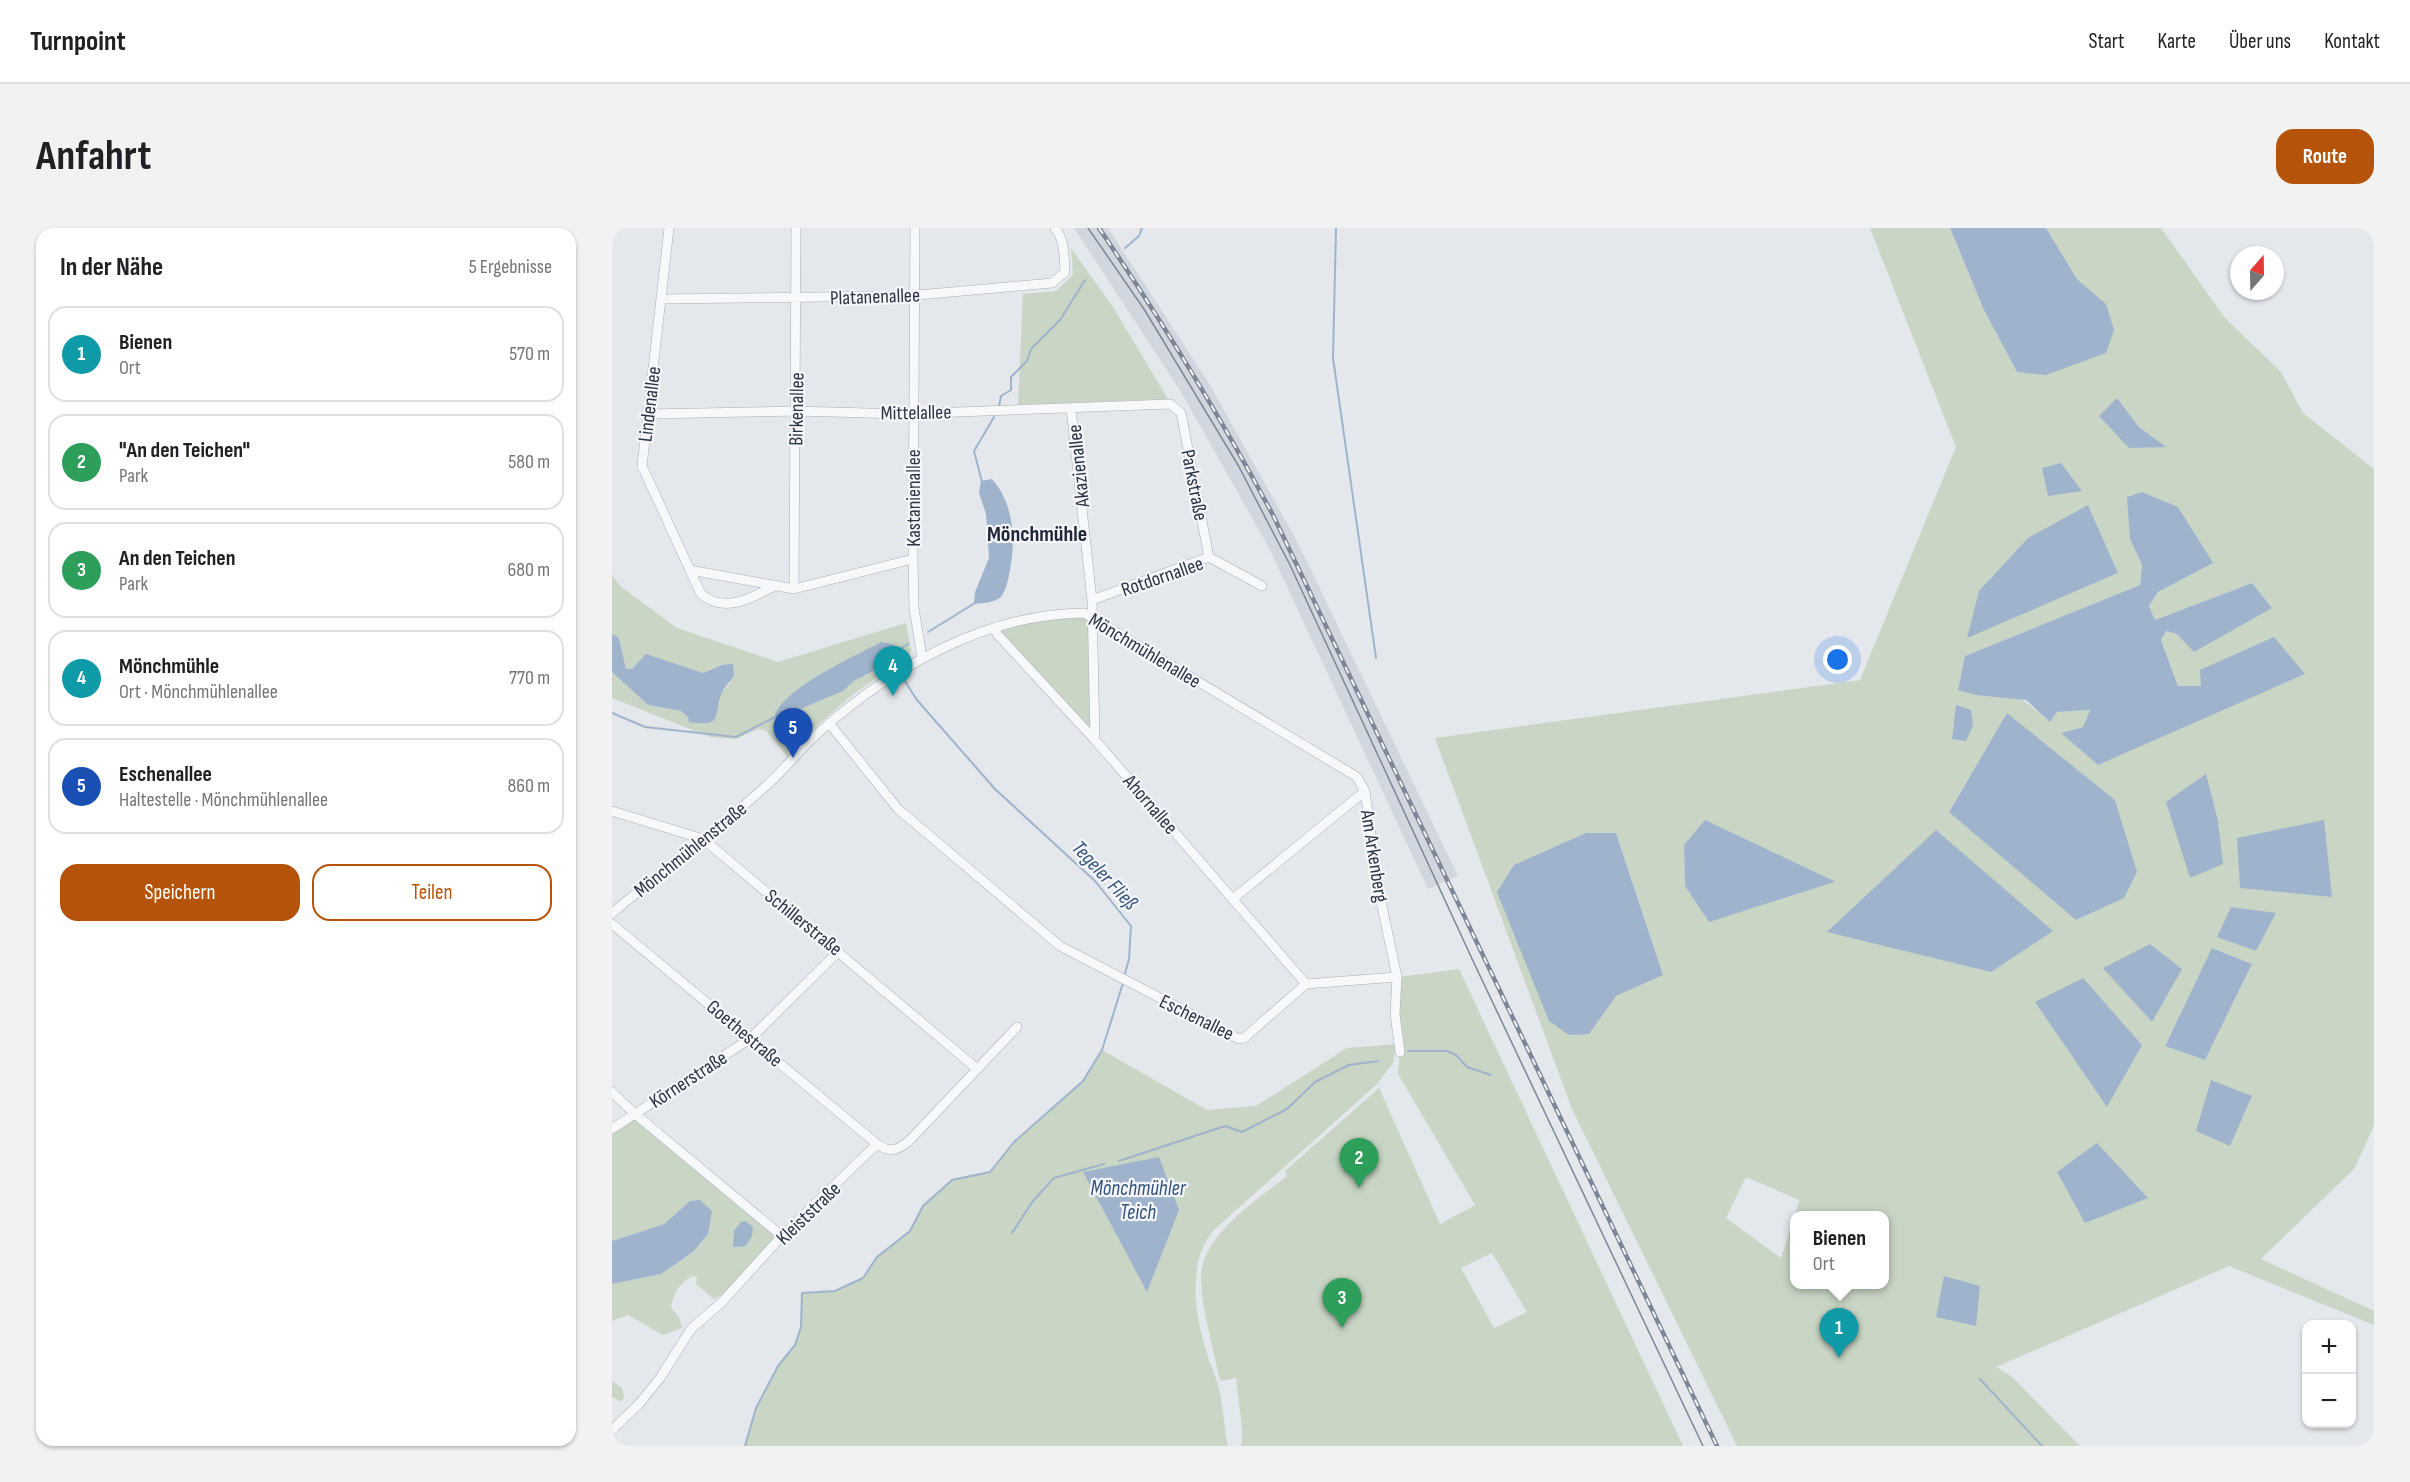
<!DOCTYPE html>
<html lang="de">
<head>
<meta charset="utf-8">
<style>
  body { margin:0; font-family:"Sofia Sans Condensed",sans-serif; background:#f2f2f2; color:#202124 }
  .controls { position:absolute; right:18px; bottom:18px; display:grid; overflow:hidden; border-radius:12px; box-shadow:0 2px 4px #0004 }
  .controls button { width:54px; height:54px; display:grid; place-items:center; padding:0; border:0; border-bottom:2px solid #e0e0e0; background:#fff; color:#202124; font:30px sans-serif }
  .compass { position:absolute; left:1618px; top:18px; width:54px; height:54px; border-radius:50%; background:#fff; box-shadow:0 2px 4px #0004; rotate:20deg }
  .you { position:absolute; left:1226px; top:432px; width:21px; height:21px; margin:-15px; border:4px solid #fff; border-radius:50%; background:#1a73e8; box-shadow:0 0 0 9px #1a73e833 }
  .badge { display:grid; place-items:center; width:39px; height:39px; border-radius:50%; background:#b45309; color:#fff; font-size:20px; font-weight:700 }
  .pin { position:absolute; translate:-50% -50px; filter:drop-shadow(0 2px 3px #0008) }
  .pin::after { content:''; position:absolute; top:32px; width:21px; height:18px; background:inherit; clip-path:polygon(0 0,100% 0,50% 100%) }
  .popup { position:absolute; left:1178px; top:983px; width:99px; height:78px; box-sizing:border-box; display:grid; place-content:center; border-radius:12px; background:#fff; filter:drop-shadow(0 2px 4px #0005); font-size:20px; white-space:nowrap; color:#757577 }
  .popup b { font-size:22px; color:#202124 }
  .popup::after { content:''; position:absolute; left:50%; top:100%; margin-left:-12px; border:12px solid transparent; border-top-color:#fff }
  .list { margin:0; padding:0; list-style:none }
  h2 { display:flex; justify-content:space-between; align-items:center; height:78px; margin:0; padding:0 24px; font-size:26px }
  h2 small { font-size:20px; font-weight:400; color:#757577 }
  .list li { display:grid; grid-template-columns:39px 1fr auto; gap:18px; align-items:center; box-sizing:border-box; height:96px; margin:0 12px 12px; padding:0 12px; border:2px solid #e0e0e0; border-radius:18px }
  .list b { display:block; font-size:22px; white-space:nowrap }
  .list p { margin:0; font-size:20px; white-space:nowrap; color:#757577 }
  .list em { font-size:20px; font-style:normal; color:#757577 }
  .actions { display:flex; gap:12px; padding:18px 24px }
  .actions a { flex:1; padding:14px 0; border:2px solid #b45309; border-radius:18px; text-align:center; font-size:21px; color:#b45309 }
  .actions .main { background:#b45309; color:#fff }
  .map { position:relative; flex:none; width:1762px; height:1218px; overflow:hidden; border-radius:18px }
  header { display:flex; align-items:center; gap:36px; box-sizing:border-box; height:84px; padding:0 30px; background:#fff; border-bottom:2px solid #e0e0e0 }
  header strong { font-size:28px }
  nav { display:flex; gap:33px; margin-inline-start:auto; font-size:21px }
  .intro { display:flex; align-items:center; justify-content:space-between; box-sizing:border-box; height:144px; padding:0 36px }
  h1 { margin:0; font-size:42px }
  .button { padding:15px 27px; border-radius:18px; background:#b45309; color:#fff; font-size:21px; font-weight:700 }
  main { display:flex; gap:36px; padding:0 36px }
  aside { flex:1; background:#fff; border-radius:18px; box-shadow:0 2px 4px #0004 }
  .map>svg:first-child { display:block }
  .built { fill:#d2d6de }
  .green { fill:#c9d6c5; fill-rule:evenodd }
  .water { fill:#9fb4cc }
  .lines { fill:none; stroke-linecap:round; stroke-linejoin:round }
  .stream { stroke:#9fb4cc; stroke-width:2 }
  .minor-casing { stroke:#a9aeb7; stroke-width:10 }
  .minor { stroke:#f7f8fa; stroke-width:9 }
  .tram { stroke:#7d8696; stroke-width:1.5 }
  .rail-casing { stroke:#7d8696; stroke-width:4.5 }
  .rail { stroke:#f4f6f9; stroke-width:2; stroke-dasharray:7; stroke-linecap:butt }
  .labels { text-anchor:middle; stroke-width:4.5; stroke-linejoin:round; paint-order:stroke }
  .street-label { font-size:20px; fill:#2b3445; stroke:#f4f6f9 }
  .water-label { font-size:21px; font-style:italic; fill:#34527a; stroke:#f4f6f9 }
  .quarter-label { font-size:22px; font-weight:bold; fill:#1d2536; stroke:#f4f6f9 }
</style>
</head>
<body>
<header>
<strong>Turnpoint</strong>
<nav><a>Start</a><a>Karte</a><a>Über uns</a><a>Kontakt</a></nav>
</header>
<div class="intro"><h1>Anfahrt</h1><a class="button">Route</a></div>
<main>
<aside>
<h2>In der Nähe<small>5 Ergebnisse</small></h2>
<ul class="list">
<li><span class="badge" style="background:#0f9aa8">1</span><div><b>Bienen</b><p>Ort</p></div><em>570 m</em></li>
<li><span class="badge" style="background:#2e9e5b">2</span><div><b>&quot;An den Teichen&quot;</b><p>Park</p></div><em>580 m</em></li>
<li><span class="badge" style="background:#2e9e5b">3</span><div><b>An den Teichen</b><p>Park</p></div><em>680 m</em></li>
<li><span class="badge" style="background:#0f9aa8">4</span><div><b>Mönchmühle</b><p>Ort · Mönchmühlenallee</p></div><em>770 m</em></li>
<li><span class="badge" style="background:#1a4fb4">5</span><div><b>Eschenallee</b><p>Haltestelle · Mönchmühlenallee</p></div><em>860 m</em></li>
</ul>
<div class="actions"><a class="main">Speichern</a><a>Teilen</a></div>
</aside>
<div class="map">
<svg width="1762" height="1218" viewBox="0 0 1762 1218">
  <rect width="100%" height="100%" fill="#e4e7ec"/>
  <path class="built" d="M462,0H496L598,157L687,317L846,648L816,661L657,320L569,164Z"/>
  <path class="green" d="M1258,0H1338L1371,80L1405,144L1494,76L1465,51L1434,0H1549L1613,90L1669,144L1691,185L1762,241V898L1742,941L1649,1031L1762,1083V1097L1617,1038L1384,1139L1399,1148L1468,1218H1125L960,881L823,510L1248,452L1344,219ZM1505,170L1527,199L1553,219L1488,188ZM1476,277L1506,345L1355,409ZM1518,311L1601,335L1546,364L1537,378L1543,392L1640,355L1565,406L1554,403L1549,411L1566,458H1590L1692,445L1486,537L1450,505L1471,499L1478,482L1445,484L1438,493L1353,428L1528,357L1530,337ZM1344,478L1359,482L1340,511ZM1395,486L1503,572L1337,583ZM1004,605L1051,747L1004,768ZM1072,617L1097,694L1073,658ZM1601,720L1640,736L1593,832L1553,817ZM1134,949L1187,972L1183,987L1272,988V1056H1182V990L1169,1030L1114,990Z
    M459,20L501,79L556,171L406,177L411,66L444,63L461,47Z
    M0,347L8,358L65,400L166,434L294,395L299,422L297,427L240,467L200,502L195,501L176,521V529L154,503L146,501L124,511L98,509L0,470V444L36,477L69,483L76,489L107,476L110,463L119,454L110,437L91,445L82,443L14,441L7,410L0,406ZM269,414L282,416L286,421L269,439L242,453L231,463L186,482L174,492Z
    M471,385L481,392L482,511L384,399Z
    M847,741L1071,1218H629C633,1208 625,1165 624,1150L608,1153C602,1122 590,1082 589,1052C587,1009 645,972 675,948L673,943L767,860L828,996L863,977L786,846L789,817L787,749ZM880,1025L915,1084L882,1100L849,1040Z
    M784,816L781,835L765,856L604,1000C569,1036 586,1105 602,1145C611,1166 611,1195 616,1218H133L144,1180L166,1138L183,1117L189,1099L190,1065L223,1063L251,1050L265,1029L298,1003L311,978L340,952L378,944L402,914L471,853L490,822L595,882L644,878L735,820Z
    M23,889L164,1008L166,1013L115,1064L102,1071L84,1056L85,1049L80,1048C67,1057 62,1063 59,1080L67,1089L70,1100L51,1107L16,1087L0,1093V1056L49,1046L81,1024L96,1006L78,973L52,996L0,1013V904Z
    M0,1153L10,1160L12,1169L10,1174L0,1169Z"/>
  <path class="water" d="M1338,0H1434L1465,51L1494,76L1502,102L1494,125L1434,147L1405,144L1371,80Z
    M1505,170L1527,199L1554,219L1517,220L1487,188Z
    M1449,235L1470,263L1436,268L1430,240Z
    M380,251C403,277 404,315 397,347C396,353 393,364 389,369C382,375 370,375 362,376L363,364L377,330L374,286L367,265L369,253Z
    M1530,264L1566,279L1601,335L1546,364L1537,378L1543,392L1640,355L1660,380L1582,424L1565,406L1554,403L1549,412L1566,458H1589L1588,442L1662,409L1693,446L1486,537L1449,505L1471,499L1478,482L1445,484L1438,494L1414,472L1364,467L1346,462L1353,428L1528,357L1530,337L1518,311L1515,269Z
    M1476,277L1506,345L1355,410L1367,363L1416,310Z
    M0,406L7,410L14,441H20L34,426L91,445L110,437L121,436L122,447C119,454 111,459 109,467C101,490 111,499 77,494L76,489L69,483L36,477L0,444Z
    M269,414L282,416L286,422L279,433L269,439L242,453L231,463L186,482L173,493L163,489C167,462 245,427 269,414Z
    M1344,477L1359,482L1361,497L1354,513L1340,511Z
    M1395,485L1503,572L1525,644L1512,670L1464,692L1337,584Z
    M1594,546L1606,593L1611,636L1578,650L1554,574Z
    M1093,592L1222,653V654L1097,694L1073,658L1072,617Z
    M1712,592L1720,669L1628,660L1625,610Z
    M1324,602L1441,703L1379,744L1215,704Z
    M974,605H1004L1051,747L1004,768L977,806L957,807L937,793L885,664L902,637Z
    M1619,679L1664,685L1644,723L1605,709Z
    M1538,716L1570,741L1540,794L1491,740Z
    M1600,720L1640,736L1593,832L1553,818Z
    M1471,750L1530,817L1495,879L1423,774Z
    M1599,852L1640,868L1618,918L1584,903Z
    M1485,915L1536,970L1473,995L1445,944Z
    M547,929L567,982L535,1064L471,944Z
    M88,972L100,983L96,1006L81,1024L49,1046L0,1056V1013L52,996L78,973Z
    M133,993L141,999L140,1008L134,1018L121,1019L122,1003L129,994Z
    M1332,1048L1368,1058L1364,1098L1324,1089Z"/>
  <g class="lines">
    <path class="stream" d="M724,0L721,130L764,430
      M513,20L527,8L530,0
      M387,178L389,168L399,162V149L415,133L419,121L448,92L473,52
      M370,254L362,223L382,189
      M316,404L363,375
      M286,422L296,416
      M279,432L286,443
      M289,447L305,472L383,561L483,653L519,698L517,731L512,749
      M0,485L33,499L124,509L165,488
      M796,823H835L844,827L855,839L879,847
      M507,933L613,898L630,904L675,881L703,854L737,837L766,833
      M400,1005L421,973L442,950L492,936
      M1368,1151L1430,1218
      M133,1218L144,1180L166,1138L183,1117L189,1099L190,1065L223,1063L251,1050L265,1029L298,1003L311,978L340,952L378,944L402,914L471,853L490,822L511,755"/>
    <g class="minor-casing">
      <path id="minor" d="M57,0L30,238L89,366C113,386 140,370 164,357
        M303,0L301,331L302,380L310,430
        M49,71L295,68L440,55L453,44C452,29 453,12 443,0
        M459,180L480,372L483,512
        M35,186L183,183L292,186L558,176L569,185L597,329
        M78,342L182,361L301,331
        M182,361L184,0
        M480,372L597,329L650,358
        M383,399L385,406L483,512L694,756
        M217,495L286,581L448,718L627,811L632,810L694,756L785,749
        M0,583L91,611L364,840
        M622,670L753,563
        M0,685C51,643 105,602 154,558C172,542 187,522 205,506C277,441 372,386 472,385L745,549L753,563L766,659L785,749L783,786L788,824
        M0,696L265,916
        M0,864L23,886L170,1008
        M0,901L139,810L227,723
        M0,1202L27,1176L48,1150L79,1101L110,1074L170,1008L265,916C278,925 284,923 297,913L405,799"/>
    </g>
    <use href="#minor" class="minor"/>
    <path class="tram" d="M476,0L532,81L626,237L678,337L862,735L1091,1218"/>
    <g class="rail-casing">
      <path id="rail" d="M487,0C550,93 608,188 661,287L1105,1218"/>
    </g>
    <use href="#rail" class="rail"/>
  </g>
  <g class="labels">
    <g class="street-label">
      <text transform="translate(263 68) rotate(-2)" y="7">Platanenallee</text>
      <text transform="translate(37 176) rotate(-83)" y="7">Lindenallee</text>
      <text transform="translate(184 181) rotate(-89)" y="7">Birkenallee</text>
      <text transform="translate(304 184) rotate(-1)" y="7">Mittelallee</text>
      <text transform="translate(466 238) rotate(-96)" y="7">Akazienallee</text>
      <text transform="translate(583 257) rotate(79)" y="7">Parkstraße</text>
      <text transform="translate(301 270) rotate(-90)" y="7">Kastanienallee</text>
      <text transform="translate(550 348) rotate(-19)" y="7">Rotdornallee</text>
      <text transform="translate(533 422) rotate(31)" y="7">Mönchmühlenallee</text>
      <text transform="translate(539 576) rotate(49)" y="7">Ahornallee</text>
      <text transform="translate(78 621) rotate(-39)" y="7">Mönchmühlenstraße</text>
      <text transform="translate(763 628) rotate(81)" y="7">Am Arkenberg</text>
      <text transform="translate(192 694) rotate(39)" y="7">Schillerstraße</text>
      <text transform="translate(585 789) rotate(26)" y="7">Eschenallee</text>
      <text transform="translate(133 805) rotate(40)" y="7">Goethestraße</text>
      <text transform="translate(76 851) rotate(-33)" y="7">Körnerstraße</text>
      <text transform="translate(196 985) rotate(-44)" y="7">Kleiststraße</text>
    </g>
    <g class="water-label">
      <text transform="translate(493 647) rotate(47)" y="7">Tegeler Fließ</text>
      <text x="526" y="967">Mönchmühler<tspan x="526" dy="24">Teich</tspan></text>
    </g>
    <g class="quarter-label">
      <text x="425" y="313">Mönchmühle</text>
    </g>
  </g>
</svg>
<div class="controls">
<button>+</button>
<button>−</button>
</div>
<svg class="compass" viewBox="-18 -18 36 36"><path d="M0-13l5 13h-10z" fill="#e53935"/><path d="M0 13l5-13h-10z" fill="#757577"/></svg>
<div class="you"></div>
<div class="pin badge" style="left:1227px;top:1130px;background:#0f9aa8">1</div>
<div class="popup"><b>Bienen</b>Ort</div>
<div class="pin badge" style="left:747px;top:960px;background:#2e9e5b">2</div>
<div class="pin badge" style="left:730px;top:1100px;background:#2e9e5b">3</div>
<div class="pin badge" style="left:281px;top:468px;background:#0f9aa8">4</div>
<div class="pin badge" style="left:181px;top:530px;background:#1a4fb4">5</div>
</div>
</main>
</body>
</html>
